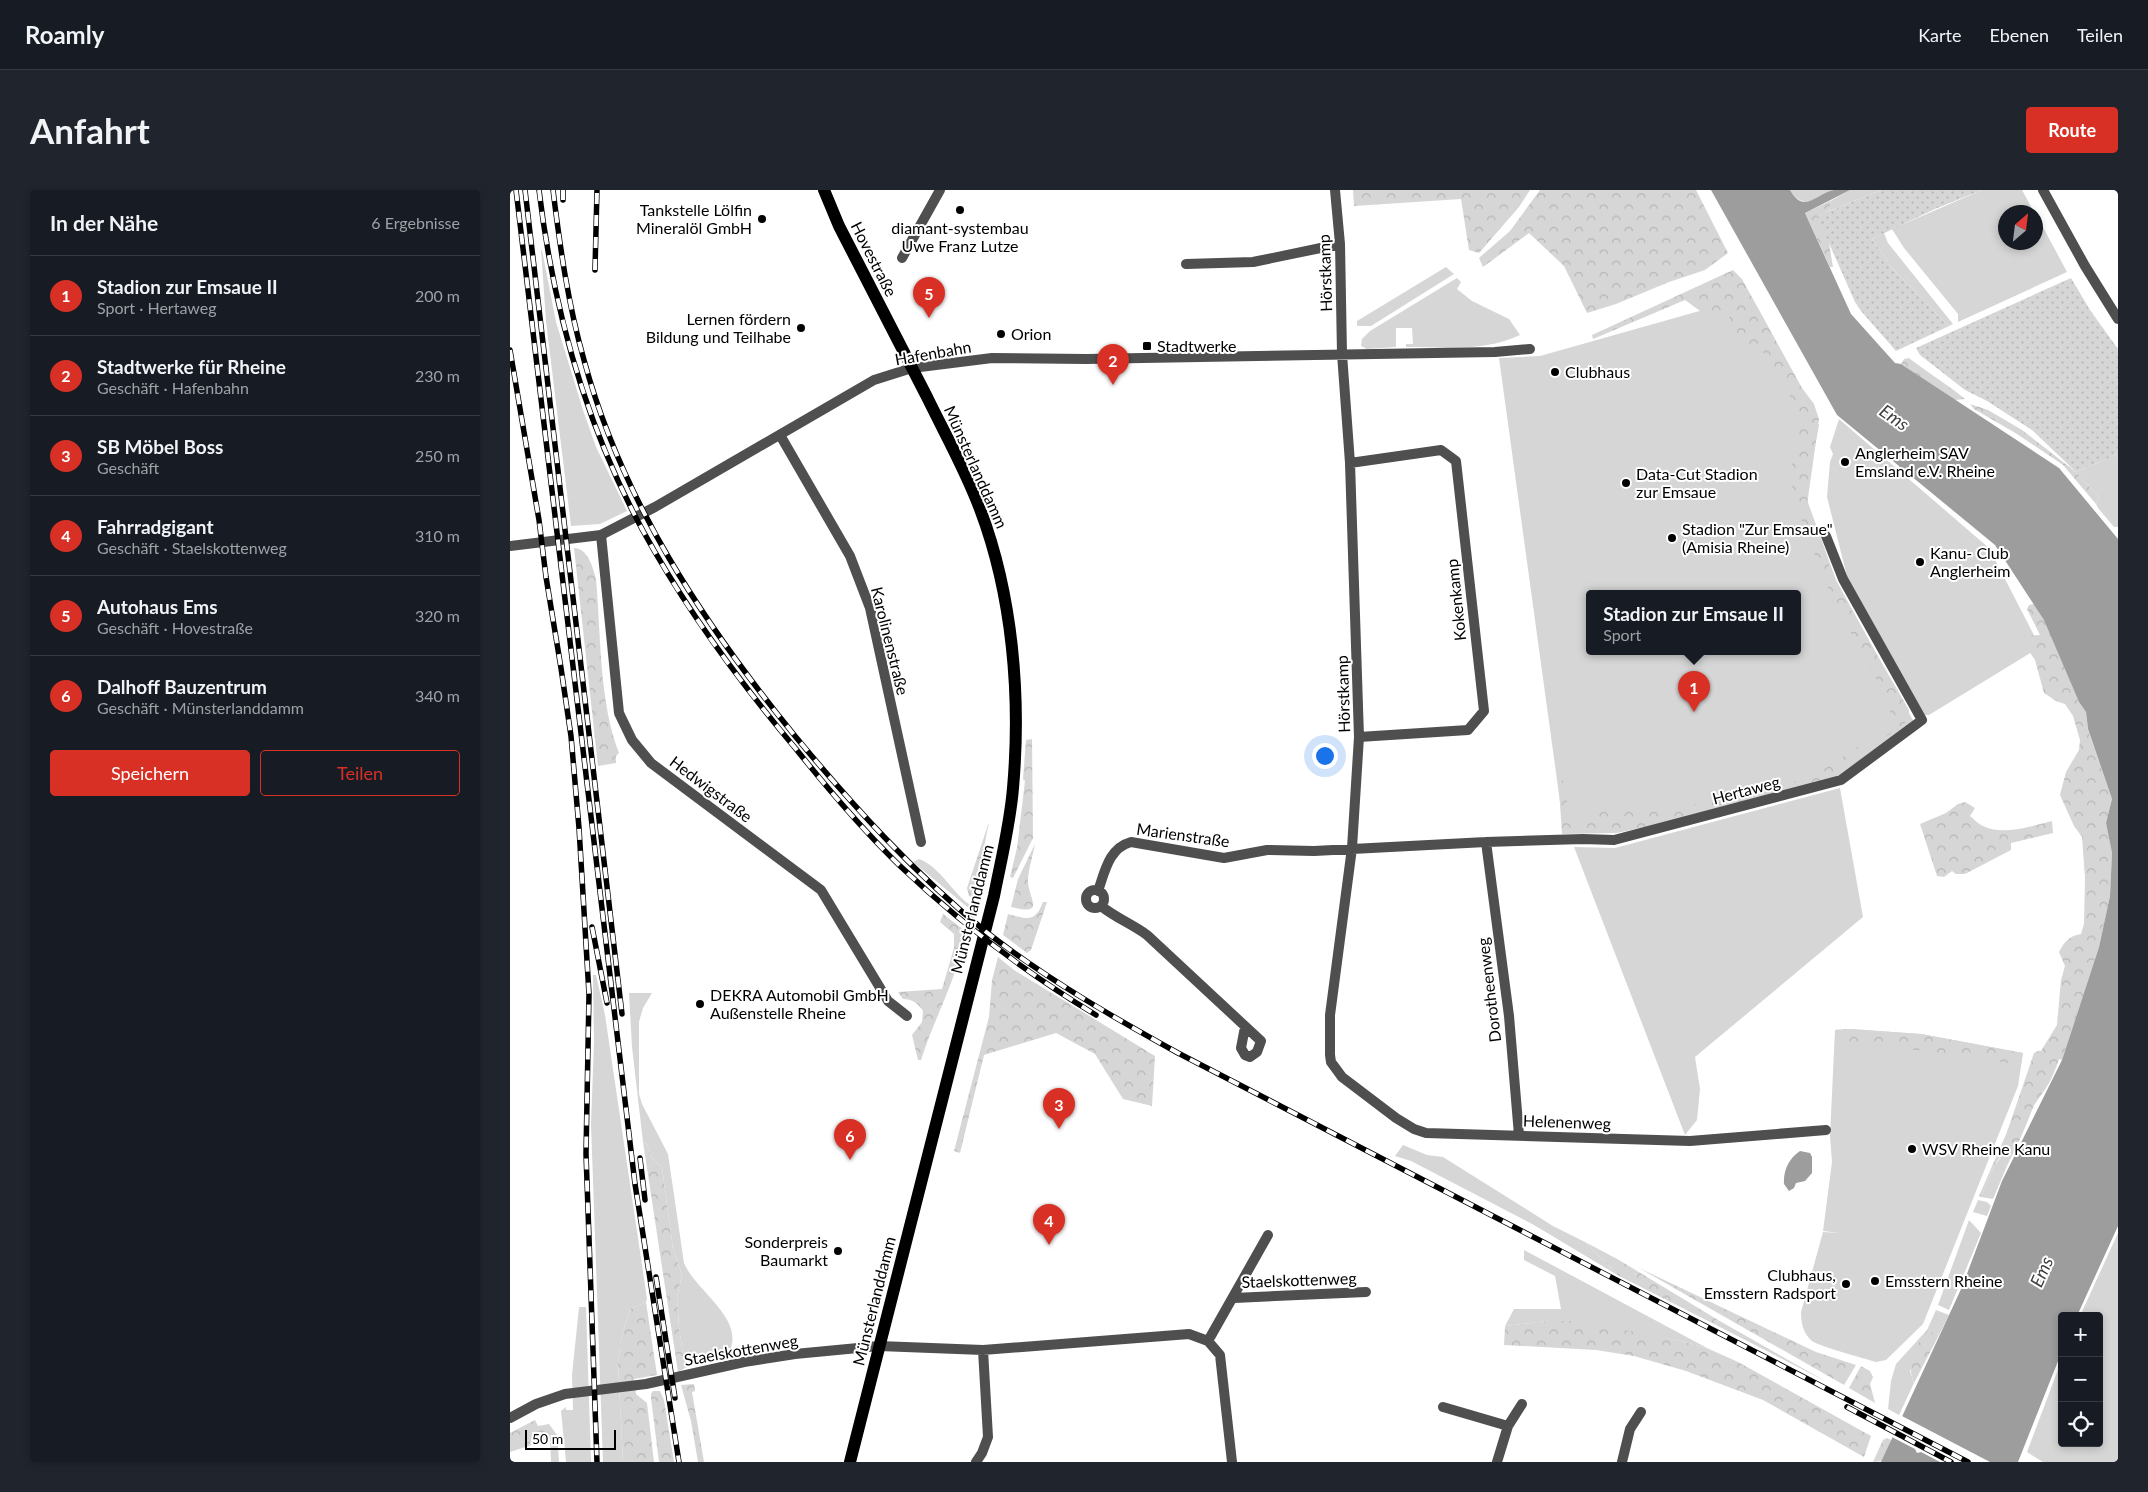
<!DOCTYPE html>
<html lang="de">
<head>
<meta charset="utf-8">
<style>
  body { margin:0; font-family:Lato,sans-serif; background:#20242c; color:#f1f3f6 }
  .controls { position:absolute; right:15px; bottom:15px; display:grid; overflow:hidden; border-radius:5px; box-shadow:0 2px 8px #0003 }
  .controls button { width:45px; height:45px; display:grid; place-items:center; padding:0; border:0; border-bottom:1px solid #363941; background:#171b24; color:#f1f3f6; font:25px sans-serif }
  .compass { position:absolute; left:1488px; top:15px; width:45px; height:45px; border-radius:50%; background:#171b24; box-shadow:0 2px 8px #0003; rotate:28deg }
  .scale { position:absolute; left:15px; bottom:12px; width:91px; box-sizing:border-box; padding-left:5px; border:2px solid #000; border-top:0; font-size:14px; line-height:18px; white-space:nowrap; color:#000; -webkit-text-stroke:4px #fff; paint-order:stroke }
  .you { position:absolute; left:814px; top:565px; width:18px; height:18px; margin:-12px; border:4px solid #fff; border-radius:50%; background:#1a73e8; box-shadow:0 0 0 8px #1a73e833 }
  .badge { display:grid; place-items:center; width:32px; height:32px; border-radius:50%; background:#d93025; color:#fff; font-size:16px; font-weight:700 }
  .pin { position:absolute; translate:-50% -41px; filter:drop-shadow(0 1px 2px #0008) }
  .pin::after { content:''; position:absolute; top:26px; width:18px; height:15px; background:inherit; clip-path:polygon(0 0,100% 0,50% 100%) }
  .popup { position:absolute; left:1076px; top:400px; width:215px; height:65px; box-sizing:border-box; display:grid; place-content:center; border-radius:5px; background:#171b24; filter:drop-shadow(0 1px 4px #0005); font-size:16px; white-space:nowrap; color:#9ea1a6 }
  .popup b { font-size:19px; color:#f1f3f6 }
  .popup::after { content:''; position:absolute; left:50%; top:100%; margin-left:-10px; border:10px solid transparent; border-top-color:#171b24 }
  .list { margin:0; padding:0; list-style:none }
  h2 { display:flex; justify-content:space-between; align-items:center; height:65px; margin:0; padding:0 20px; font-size:21px }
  h2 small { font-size:16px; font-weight:400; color:#9ea1a6 }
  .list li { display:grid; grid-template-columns:32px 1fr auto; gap:15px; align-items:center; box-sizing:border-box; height:80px; padding:0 20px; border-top:1px solid #363941 }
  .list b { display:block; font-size:19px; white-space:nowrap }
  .list p { margin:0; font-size:16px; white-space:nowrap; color:#9ea1a6 }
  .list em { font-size:16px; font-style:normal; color:#9ea1a6 }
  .actions { display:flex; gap:10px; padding:15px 20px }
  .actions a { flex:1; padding:11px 0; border:1px solid #d93025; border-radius:5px; text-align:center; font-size:18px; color:#d93025 }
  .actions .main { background:#d93025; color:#fff }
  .icon { flex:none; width:28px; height:28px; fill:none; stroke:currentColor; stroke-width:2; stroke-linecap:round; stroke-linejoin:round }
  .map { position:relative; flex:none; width:1608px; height:1272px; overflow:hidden; border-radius:5px }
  header { display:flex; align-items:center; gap:30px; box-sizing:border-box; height:70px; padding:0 25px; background:#171b24; border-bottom:1px solid #363941 }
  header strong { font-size:24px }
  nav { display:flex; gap:28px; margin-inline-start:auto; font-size:18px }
  .intro { display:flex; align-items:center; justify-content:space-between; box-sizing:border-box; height:120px; padding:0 30px }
  h1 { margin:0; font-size:35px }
  .button { padding:12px 22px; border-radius:5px; background:#d93025; color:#fff; font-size:18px; font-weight:700 }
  main { display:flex; gap:30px; padding:0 30px }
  aside { flex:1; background:#171b24; border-radius:5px; box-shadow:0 2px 8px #0003 }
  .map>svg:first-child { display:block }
  .grass { fill:#d6d6d6; fill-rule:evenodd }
  .forest { fill:url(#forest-crowns) }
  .garden { fill:url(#garden-dots) }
  .water { fill:#9d9d9d }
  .pier { fill:#fff }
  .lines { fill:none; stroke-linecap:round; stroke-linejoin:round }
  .minor { stroke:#4f4f4f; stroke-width:10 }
  .tertiary { stroke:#4f4f4f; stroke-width:10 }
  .primary { stroke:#000; stroke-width:12 }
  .rail-casing { stroke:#000; stroke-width:5.5 }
  .rail { stroke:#fff; stroke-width:4; stroke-dasharray:11; stroke-linecap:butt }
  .poi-dot { fill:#000; stroke:#fff; stroke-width:2 }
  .labels { text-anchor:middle; stroke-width:4; stroke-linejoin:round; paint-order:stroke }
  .poi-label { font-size:16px; fill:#000; stroke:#fff; text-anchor:start }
  .street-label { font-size:16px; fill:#000; stroke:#fff }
  .water-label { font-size:18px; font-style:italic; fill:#3e3e3e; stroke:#fff }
</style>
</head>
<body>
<header>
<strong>Roamly</strong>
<nav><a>Karte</a><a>Ebenen</a><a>Teilen</a></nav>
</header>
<div class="intro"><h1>Anfahrt</h1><a class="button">Route</a></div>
<main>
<aside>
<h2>In der Nähe<small>6 Ergebnisse</small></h2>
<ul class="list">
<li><span class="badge">1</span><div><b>Stadion zur Emsaue II</b><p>Sport · Hertaweg</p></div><em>200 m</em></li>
<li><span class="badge">2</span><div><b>Stadtwerke für Rheine</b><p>Geschäft · Hafenbahn</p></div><em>230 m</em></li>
<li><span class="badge">3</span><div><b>SB Möbel Boss</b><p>Geschäft</p></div><em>250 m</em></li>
<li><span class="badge">4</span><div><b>Fahrradgigant</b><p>Geschäft · Staelskottenweg</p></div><em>310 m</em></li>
<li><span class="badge">5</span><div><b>Autohaus Ems</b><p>Geschäft · Hovestraße</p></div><em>320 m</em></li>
<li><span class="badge">6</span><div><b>Dalhoff Bauzentrum</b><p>Geschäft · Münsterlanddamm</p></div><em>340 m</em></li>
</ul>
<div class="actions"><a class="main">Speichern</a><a>Teilen</a></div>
</aside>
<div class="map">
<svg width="1608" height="1272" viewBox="0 0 1608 1272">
  <defs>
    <pattern id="forest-crowns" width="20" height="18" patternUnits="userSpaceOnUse" patternTransform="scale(1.25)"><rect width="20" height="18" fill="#d6d6d6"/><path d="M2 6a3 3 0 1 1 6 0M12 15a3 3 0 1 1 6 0" fill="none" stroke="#b6b6b6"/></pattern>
    <pattern id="garden-dots" width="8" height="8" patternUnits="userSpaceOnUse" patternTransform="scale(1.25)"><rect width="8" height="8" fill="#d6d6d6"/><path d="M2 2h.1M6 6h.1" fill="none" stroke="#b6b6b6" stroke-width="1.8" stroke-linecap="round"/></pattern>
  </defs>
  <rect width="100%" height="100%" fill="#fff"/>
  <path class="grass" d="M1280,0H1323C1308,8 1292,21 1280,0Z
    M1340,0H1371L1319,21L1322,10Z
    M1472,0H1512L1524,22H1496V52H1526V24L1557,82L1448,132V124L1394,58L1382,39Z
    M1374,43L1378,53L1443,134L1439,136L1382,78L1362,49Z
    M31,60H32L46,132L73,220L86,257L117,321L90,334L61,336L36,131Z
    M936,77L944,84L861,136H847V131Z
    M947,88L951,92L947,99L962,111L999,129L1010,145C975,162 934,157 896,157V154H903L902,138H886V157L857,159L851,156L852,149L860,141Z
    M1232,109L1309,235L1296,307L1326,390L1405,534L1329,586L1104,641H1054L989,168L1030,166ZM1080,403H1288V461H1080Z
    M1329,229L1479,358L1530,457L1419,525H1414L1337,386L1317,307L1320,272L1323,264L1320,257Z
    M1608,264V337H1604L1588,318L1586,314L1589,307L1566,282Z
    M1330,598L1353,727L1185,867L1190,899L1187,930L1175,945L1064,657L1105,658Z
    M409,669C430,676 445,707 462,716L461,720L403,672Z
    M83,785H86L95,825L137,1109L136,1112L120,1119L111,1149L108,1173L113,1272H93L81,934L84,852Z
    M119,803H142L133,818L129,832V904L132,914L158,964L174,1073C186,1102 238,1130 218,1164L179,1176L174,1172L169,1137L167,1107L172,1085L163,1059L152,977L142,968L137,954L133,952L122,857Z
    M1340,839L1411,844L1513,863L1508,896L1413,1134L1376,1170L1366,1172C1353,1168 1311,1157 1302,1151C1293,1143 1291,1133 1291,1122L1313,1042L1330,1043L1313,1041L1322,972L1320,946L1325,840Z
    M893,955L917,965L933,967L1043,1036L1075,1052L1109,1086L1024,1035L901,971L885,966Z
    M1491,967L1497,976L1483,1009L1471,1007L1483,978Z
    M1468,1010L1477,1012L1481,1016L1477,1026L1463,1022Z
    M1459,1030L1471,1043L1439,1120L1428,1115Z
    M1608,1043V1272H1533L1517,1262L1552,1169V1253H1589V1126H1570Z
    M1014,1060L1199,1159L1168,1150L1039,1131L995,1136L1004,1119H1051L1045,1086L1014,1070Z
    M69,1117H76L81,1272H56L51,1221L56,1217V1220H63L62,1185Z
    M1426,1120L1439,1125L1429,1145L1417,1140L1400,1181L1404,1193L1389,1225L1378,1219L1381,1191L1386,1174L1417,1140Z
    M1208,1130L1317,1192L1206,1135Z"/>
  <path class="forest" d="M843,0H1020L1009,17L969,63L959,60L951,9L844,16Z
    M1030,0H1186L1218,63L1195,80L1159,92L1106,114L1077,123L1054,76L1019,43L973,77L969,68L1000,41Z
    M1322,10L1319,21L1308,26L1319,53L1323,77H1320L1295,23Z
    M1223,80L1232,89L1292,198L1304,214L1309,229L1297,315L1325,392L1399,520V527L1397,531L1324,587L1259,607H1249L1164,631L1107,643L1052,644L1048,584L1052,585L1061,634L1073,635L1077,624L1081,621L1105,622L1110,619L1141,621L1173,618L1211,606L1255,599L1295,589L1298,584L1307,578H1316L1351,555L1381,533L1380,515L1321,406L1293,334L1283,306L1281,280L1289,239L1284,213L1247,153L1236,156L1225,143L1217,121L1193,123L1175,110L1083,149L1082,145Z
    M1399,168C1417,182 1437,194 1455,209L1445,210L1391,174L1394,169Z
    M1460,214L1478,220L1512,240L1566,282L1589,307L1586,314L1553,275L1507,244L1464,219Z
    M64,358C78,358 83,378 86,389C91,445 89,512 109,563L106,566V573L88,576Z
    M1524,414L1535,430L1569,512L1576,522L1578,540L1602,609L1596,633L1602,663L1600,706L1589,757L1552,870L1549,869C1545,881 1541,891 1534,901C1530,907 1524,914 1522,920C1515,939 1506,958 1497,976L1490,967L1483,978L1471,1007L1469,1006L1497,942L1524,863L1528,861H1531L1547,835L1551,790L1555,776L1549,762C1555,751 1559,746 1571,744L1574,734L1575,688L1572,647L1564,636L1550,605L1556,582L1569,560L1570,550L1563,526L1555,514L1546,511L1534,503L1525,470L1515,455L1513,446L1530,445L1517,419L1519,415Z
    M522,549L523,648L503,688L500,687L507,658L515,591L513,589L516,550Z
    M1455,612L1465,618L1460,626C1464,629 1468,634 1473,636C1492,646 1522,636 1542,631L1543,643L1501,653V660L1455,684H1446L1442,681L1434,687L1427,686L1410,634L1436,623L1448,614Z
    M479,632L464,709L459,706L457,698Z
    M525,654C523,665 519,677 518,689C517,708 538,726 501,717L508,689Z
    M533,712H537L521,760L517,763L493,745L498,724C517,729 525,733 533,712Z
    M433,724L455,741C449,786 424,828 411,870H408L402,845L412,832L413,821C408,813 402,809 393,809L388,802L432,799L444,758V744L430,732Z
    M488,767L504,780L645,866L642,916L613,909L585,864L546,843L474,865L450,963L444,961L479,827L482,790Z
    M1340,839L1411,844L1513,863L1511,875L1416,861L1325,853V840Z
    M133,952L137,954L142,968L152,977L163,1059L172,1085L167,1107L169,1137L174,1171L179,1176L168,1182Z
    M1075,1052L1109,1070L1208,1130L1206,1135L1109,1086Z
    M1129,1078L1306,1162L1346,1175L1334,1195Z
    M136,1112L147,1185L124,1189L126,1204L137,1213L144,1272H113L108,1173L111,1149L120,1119Z
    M1039,1131H1067L1168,1150L1199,1159L1228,1172L1361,1246L1354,1267L1253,1210L1176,1181L1124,1166L1086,1160L994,1155L995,1136Z
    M1417,1140L1429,1145L1404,1193C1395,1168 1405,1160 1417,1140Z
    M1363,1148L1370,1153L1387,1158L1380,1164L1372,1162L1361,1156Z
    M1351,1176L1360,1181L1363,1187L1360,1194L1365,1213L1339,1198Z
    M184,1194L185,1201L182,1202L194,1272H188L181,1231L171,1195Z
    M143,1201H150L154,1210L164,1272H149L141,1208V1204Z
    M25,1230L28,1236L39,1234L47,1245L49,1272H41L40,1249L0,1262V1243Z
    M1377,1248L1381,1250L1373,1271L1363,1272L1373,1250Z"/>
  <path class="garden" d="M1371,0H1472L1425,19L1362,49L1382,78L1439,136L1386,161L1351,121L1345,112L1307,26Z
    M1561,88L1580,120L1608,159V264L1566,282L1522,240L1477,211L1455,200L1410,165L1406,158Z"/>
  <path class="water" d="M1201,0H1280C1294,25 1307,3 1324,0C1329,0 1335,0 1340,0L1295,23L1341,124L1385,173L1391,174L1549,278L1608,349V1036L1567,1126H1552V1161L1508,1272H1371L1452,1097L1492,991L1552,870L1589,757L1600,706L1602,663L1596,633L1602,609L1578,539L1576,522L1569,512L1534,430L1485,355L1327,225Z
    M1290,961L1300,963L1302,967V983L1295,991L1286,993L1284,998L1279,1001L1274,994C1273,981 1279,968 1290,961Z"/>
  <path class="pier" d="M1390,1225L1480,1272H1430L1411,1262L1407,1263L1405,1259L1380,1246Z"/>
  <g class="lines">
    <path class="minor" d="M825,0L830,54L832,164L840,273L849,547L842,658L820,825V865L821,872L832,887L886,928L904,939L916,943L1180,951L1316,940
      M1533,0L1575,76L1608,129
      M392,68L430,0
      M676,74L743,72L830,54
      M402,178L482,168L576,169L985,162L1020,159
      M270,245L340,366L360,418L411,652
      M840,273L931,260L946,271L974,521L958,540L849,547
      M91,345L109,523L122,550L141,573L311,700L378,811L397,826
      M976,652L999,826L1009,945
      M576 709a9 9 0 1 1 18 0a9 9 0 1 1-18 0Z
      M588,701C595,681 599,658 621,652L714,668L757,660L804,661L976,652L1073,649L1104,650L1331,590L1412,530L1333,389L1316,346
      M591,716C606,728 622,734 637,745L751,851L747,862L740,867L735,865L731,858L735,837
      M724,1108L856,1102
      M698,1151L758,1045
      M933,1217L998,1236
      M0,1228L26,1214L55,1204L136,1194L234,1172L285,1164L369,1156L473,1160L679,1144L698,1151L710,1165L722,1272
      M466,1272L472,1263L478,1247L473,1160
      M987,1272L998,1236L1012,1214
      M1112,1272L1120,1239L1131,1222"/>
    <path class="tertiary" d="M0,356L91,345L145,317L364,190L402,178"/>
    <path class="primary" d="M314,0L329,36C358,93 388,150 417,207C435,244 456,281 470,319C503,406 511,507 503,598C500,635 491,670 484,706L340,1272"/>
    <g class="rail-casing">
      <path id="rail" d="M6,0L125,994L169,1272
        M15,0L112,824
        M29,0C43,117 76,235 132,339C175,418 228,490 286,559C318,599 352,639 389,675C449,732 515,782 586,825
        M43,0C50,57 58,114 74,170C112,311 193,433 285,546C343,616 404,683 475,741C535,788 601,826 668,863L1458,1272
        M53,0V10
        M85,80L87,0
        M0,160L29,330L36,387L51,478L61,546L69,638L79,804L76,964L87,1272
        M82,737L97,813
        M130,968L135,1010
        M146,1087L165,1208
        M1337,1217L1441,1272"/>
    </g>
    <use href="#rail" class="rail"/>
  </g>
  <g class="poi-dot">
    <circle cx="450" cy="20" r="5"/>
    <circle cx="252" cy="29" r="5"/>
    <circle cx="291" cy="138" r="5"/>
    <circle cx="491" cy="144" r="5"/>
    <rect x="632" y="151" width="10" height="10" rx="2.5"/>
    <circle cx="1045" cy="182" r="5"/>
    <circle cx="1335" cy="272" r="5"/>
    <circle cx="1116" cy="293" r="5"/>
    <circle cx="1162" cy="348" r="5"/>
    <circle cx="1410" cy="372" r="5"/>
    <circle cx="190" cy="814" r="5"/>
    <circle cx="1402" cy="959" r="5"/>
    <circle cx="328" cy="1061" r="5"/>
    <circle cx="1365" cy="1091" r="5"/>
    <circle cx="1336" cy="1094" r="5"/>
  </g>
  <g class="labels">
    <g class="poi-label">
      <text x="242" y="26" text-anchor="end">Tankstelle Lölfin<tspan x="242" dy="18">Mineralöl GmbH</tspan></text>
      <text x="450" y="44" text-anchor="middle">diamant-systembau<tspan x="450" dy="18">Uwe Franz Lutze</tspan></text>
      <text x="281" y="135" text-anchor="end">Lernen fördern<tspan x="281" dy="18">Bildung und Teilhabe</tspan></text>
      <text x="501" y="150">Orion</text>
      <text x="647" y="162">Stadtwerke</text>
      <text x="1055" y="188">Clubhaus</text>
      <text x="1345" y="269">Anglerheim SAV<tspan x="1345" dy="18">Emsland e.V. Rheine</tspan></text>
      <text x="1126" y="290">Data-Cut Stadion<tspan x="1126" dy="18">zur Emsaue</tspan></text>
      <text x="1172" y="345">Stadion "Zur Emsaue"<tspan x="1172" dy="18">(Amisia Rheine)</tspan></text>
      <text x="1420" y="369">Kanu- Club<tspan x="1420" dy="18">Anglerheim</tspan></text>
      <text x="200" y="811">DEKRA Automobil GmbH<tspan x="200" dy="18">Außenstelle Rheine</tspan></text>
      <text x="1412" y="965">WSV Rheine Kanu</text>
      <text x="318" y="1058" text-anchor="end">Sonderpreis<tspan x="318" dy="18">Baumarkt</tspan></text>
      <text x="1326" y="1091" text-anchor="end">Clubhaus,<tspan x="1326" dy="18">Emsstern Radsport</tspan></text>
      <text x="1375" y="1097">Emsstern Rheine</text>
    </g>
    <g class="street-label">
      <text transform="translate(364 69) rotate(63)" y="6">Hovestraße</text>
      <text transform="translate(815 83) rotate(-92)" y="6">Hörstkamp</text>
      <text transform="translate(423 163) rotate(-10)" y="6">Hafenbahn</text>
      <text transform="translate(466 277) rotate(66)" y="6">Münsterlanddamm</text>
      <text transform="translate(946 410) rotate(-96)" y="6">Kokenkamp</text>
      <text transform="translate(380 451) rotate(76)" y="6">Karolinenstraße</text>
      <text transform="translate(833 504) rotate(-92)" y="6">Hörstkamp</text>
      <text transform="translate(201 599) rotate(37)" y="6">Hedwigstraße</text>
      <text transform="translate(1236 600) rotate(-15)" y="6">Hertaweg</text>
      <text transform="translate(673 645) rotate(8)" y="6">Marienstraße</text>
      <text transform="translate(462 719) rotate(-76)" y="6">Münsterlanddamm</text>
      <text transform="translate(979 800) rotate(-97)" y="6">Dorotheenweg</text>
      <text transform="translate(1057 932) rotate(2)" y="6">Helenenweg</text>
      <text transform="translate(789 1090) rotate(-2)" y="6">Staelskottenweg</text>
      <text transform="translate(364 1111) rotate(-76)" y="6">Münsterlanddamm</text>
      <text transform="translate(231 1160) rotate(-10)" y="6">Staelskottenweg</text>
    </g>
    <g class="water-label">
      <text transform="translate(1384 228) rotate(35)" y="6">Ems</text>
      <text transform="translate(1532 1082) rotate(-66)" y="6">Ems</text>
    </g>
  </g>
</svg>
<div class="controls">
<button>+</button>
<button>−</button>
<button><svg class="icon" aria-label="locate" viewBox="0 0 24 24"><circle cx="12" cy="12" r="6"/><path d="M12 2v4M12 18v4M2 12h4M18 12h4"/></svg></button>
</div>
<svg class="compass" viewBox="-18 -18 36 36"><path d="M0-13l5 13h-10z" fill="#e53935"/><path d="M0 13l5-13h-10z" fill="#9ea1a6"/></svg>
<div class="scale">50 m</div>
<div class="you"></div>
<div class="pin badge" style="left:1184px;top:522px">1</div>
<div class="popup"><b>Stadion zur Emsaue II</b>Sport</div>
<div class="pin badge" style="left:603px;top:195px">2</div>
<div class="pin badge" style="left:549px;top:939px">3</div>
<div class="pin badge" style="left:539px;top:1055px">4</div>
<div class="pin badge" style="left:419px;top:128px">5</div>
<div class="pin badge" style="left:340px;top:970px">6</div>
</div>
</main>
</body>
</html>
